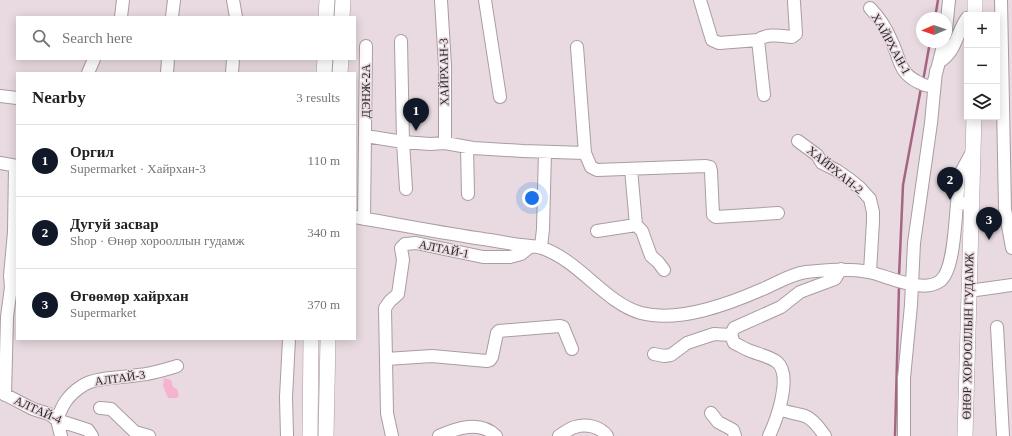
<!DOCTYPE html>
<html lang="en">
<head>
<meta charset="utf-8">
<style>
  body { margin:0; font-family:"Times New Roman",serif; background:#f6f6f6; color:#222 }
  .controls { position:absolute; right:12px; top:12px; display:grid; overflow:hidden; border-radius:0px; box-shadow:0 2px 10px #0003 }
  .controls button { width:36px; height:36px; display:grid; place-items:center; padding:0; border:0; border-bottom:1px solid #e0e0e0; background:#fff; color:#222; font:20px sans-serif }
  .compass { position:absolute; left:916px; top:12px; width:36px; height:36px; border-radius:50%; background:#fff; box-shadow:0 2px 10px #0003; rotate:268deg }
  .you { position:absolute; left:532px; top:198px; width:14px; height:14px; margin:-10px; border:3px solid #fff; border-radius:50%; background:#1a73e8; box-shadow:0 0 0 6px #1a73e833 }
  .badge { display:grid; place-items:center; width:26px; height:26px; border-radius:50%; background:#111827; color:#fff; font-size:13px; font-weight:700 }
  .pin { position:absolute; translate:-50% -33px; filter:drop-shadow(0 1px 2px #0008) }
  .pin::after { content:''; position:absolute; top:21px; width:14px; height:12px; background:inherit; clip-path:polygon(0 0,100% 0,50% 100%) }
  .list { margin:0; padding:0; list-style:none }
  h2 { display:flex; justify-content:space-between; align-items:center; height:52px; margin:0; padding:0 16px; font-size:17px }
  h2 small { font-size:13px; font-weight:400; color:#767676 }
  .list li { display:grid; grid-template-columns:26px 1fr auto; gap:12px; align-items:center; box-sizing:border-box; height:72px; padding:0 16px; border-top:1px solid #e0e0e0 }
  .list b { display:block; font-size:15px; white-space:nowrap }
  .list p { margin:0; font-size:13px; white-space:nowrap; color:#767676 }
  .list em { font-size:13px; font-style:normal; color:#767676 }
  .icon { flex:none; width:22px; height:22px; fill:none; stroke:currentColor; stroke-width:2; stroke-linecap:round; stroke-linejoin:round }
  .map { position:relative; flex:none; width:1012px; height:436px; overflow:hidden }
  .search { position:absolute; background:#fff; box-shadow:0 2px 10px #0003; left:16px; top:16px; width:340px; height:44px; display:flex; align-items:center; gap:10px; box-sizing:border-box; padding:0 14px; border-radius:0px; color:#767676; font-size:15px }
  .panel { position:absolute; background:#fff; box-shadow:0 2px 10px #0003; left:16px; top:72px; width:340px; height:268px; border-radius:0px }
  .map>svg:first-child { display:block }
  .green { fill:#f6b3d0 }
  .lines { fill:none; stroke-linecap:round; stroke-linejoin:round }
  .stream { stroke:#a46482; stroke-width:2.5 }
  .minor-casing { stroke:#a99da2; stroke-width:14 }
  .major-casing { stroke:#a99da2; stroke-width:16 }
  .minor { stroke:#fff; stroke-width:12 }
  .major { stroke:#fff; stroke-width:15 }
  .labels { text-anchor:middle; stroke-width:3; stroke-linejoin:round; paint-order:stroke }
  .street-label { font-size:12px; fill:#2d282a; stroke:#e8dae0 }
</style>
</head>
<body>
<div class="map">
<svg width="1012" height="436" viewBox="0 0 1012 436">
  <rect width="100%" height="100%" fill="#e8dae0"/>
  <path class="green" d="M164,378L171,380L173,387L177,389L179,396L176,398H168L163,386Z"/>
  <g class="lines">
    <path class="stream" d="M935,18L938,0
      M923,81L930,42
      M899,277L903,185L921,88
      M895,436L899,286"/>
    <g class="minor-casing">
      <path id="minor" d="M233,0L236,17
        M441,0L445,66V143
        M485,0L500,97
        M700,0L712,40L719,43L758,40L764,95
        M1001,0L1005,209L1012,248
        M870,8C879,17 887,30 892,42C900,59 899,73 918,82C924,85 927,87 933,85L939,62C957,51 956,33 967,18
        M121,17L123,0
        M172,17L174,0
        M946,30L949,0
        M758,40C767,33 781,36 792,37L796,34L794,2
        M401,41L403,142L406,189
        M577,47L585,153L591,167L597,170L706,166L710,167L711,171L713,215L716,217L778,213
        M939,62L944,42
        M88,73L94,59
        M167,73L168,59
        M232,73L233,59
        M0,96L17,98
        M366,136L403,142L430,144L445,143L473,148L523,151L585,153
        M798,141L817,155L822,163L836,170L849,179L860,188L870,199L873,212V221L870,272
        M467,147L468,194
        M0,163L17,166
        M631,169L636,225L642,231L651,256L658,262L664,270
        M957,204L959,176L973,150
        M355,217C395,224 436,232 476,238C491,240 506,243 521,245C528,246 536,246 542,248C580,261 605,303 641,313C679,323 729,304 763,289C777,283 791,274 806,272C826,270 848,268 869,272C887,276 923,294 940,281C954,271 955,222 957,204L971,203
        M364,219L366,46
        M597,231L636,225
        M541,247L543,229L545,152
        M969,291L1012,285
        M997,327L1003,436
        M654,354L664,356L671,355L687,343L714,334L731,335
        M386,359L432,356L487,361L490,360L492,357L497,333L499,331L560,326L563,327L572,349
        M0,392L33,409L49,414L57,420L88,430L92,436
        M5,395L7,317L11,287L10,276L14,232L15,166
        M100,408L111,409L135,432L149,436
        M780,409C788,413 796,413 805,416C813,419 820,429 825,436
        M711,413L718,422L733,430L735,436
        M57,420C62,405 68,395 82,386C95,377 122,378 138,375C152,374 164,370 177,366
        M57,420L61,436
        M287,436L286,397L289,339
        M392,436L387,413L385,308L390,301L398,294L403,260L401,248L405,244L416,243L483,257H510L521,254L531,246
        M439,436C457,428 480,420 496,436
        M559,436C564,433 570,428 575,427C586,423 601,427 607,436
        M769,436C776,421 793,376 777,362C769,356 757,354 748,350C743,348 739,345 734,343L731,335L734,328L781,307L800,292L835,279L841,269
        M904,436V378L911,305L914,243L931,123L936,71"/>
    </g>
    <g class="major-casing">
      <path id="major" d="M975,15V0
        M326,17L327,0
        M342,17L343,0
        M324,73L325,59
        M340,73L341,59
        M310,436L311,339
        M326,436L328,339
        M965,436L974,117"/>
    </g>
    <use href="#minor" class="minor"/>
    <use href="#major" class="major"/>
  </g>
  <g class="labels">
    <g class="street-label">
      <text transform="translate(891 44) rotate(61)" y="4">ХАЙРХАН-1</text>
      <text transform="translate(444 72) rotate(-91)" y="4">ХАЙРХАН-3</text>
      <text transform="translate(366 91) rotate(-90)" y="4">ДЭНЖ-2А</text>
      <text transform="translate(835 170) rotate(39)" y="4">ХАЙРХАН-2</text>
      <text transform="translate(444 249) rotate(11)" y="4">АЛТАЙ-1</text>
      <text transform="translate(968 336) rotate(-89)" y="4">ӨНӨР ХОРООЛЛЫН ГУДАМЖ</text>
      <text transform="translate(120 378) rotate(-8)" y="4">АЛТАЙ-3</text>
      <text transform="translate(38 410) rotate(24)" y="4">АЛТАЙ-4</text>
    </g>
  </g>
</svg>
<div class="controls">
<button>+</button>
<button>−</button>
<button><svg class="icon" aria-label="layers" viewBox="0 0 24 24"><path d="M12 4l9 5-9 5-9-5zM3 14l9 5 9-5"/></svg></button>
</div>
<svg class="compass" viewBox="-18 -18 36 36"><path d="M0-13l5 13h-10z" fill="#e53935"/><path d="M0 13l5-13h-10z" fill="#767676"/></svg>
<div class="you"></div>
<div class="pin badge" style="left:416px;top:131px">1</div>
<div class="pin badge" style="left:950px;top:200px">2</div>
<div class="pin badge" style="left:989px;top:240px">3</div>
<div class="search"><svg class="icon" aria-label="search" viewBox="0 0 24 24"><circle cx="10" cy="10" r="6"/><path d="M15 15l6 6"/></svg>Search here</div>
<section class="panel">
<h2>Nearby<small>3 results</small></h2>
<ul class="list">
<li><span class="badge">1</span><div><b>Оргил</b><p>Supermarket · Хайрхан-3</p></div><em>110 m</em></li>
<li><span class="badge">2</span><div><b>Дугуй засвар</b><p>Shop · Өнөр хорооллын гудамж</p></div><em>340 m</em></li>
<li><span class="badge">3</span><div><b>Өгөөмөр хайрхан</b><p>Supermarket</p></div><em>370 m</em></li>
</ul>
</section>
</div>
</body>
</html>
